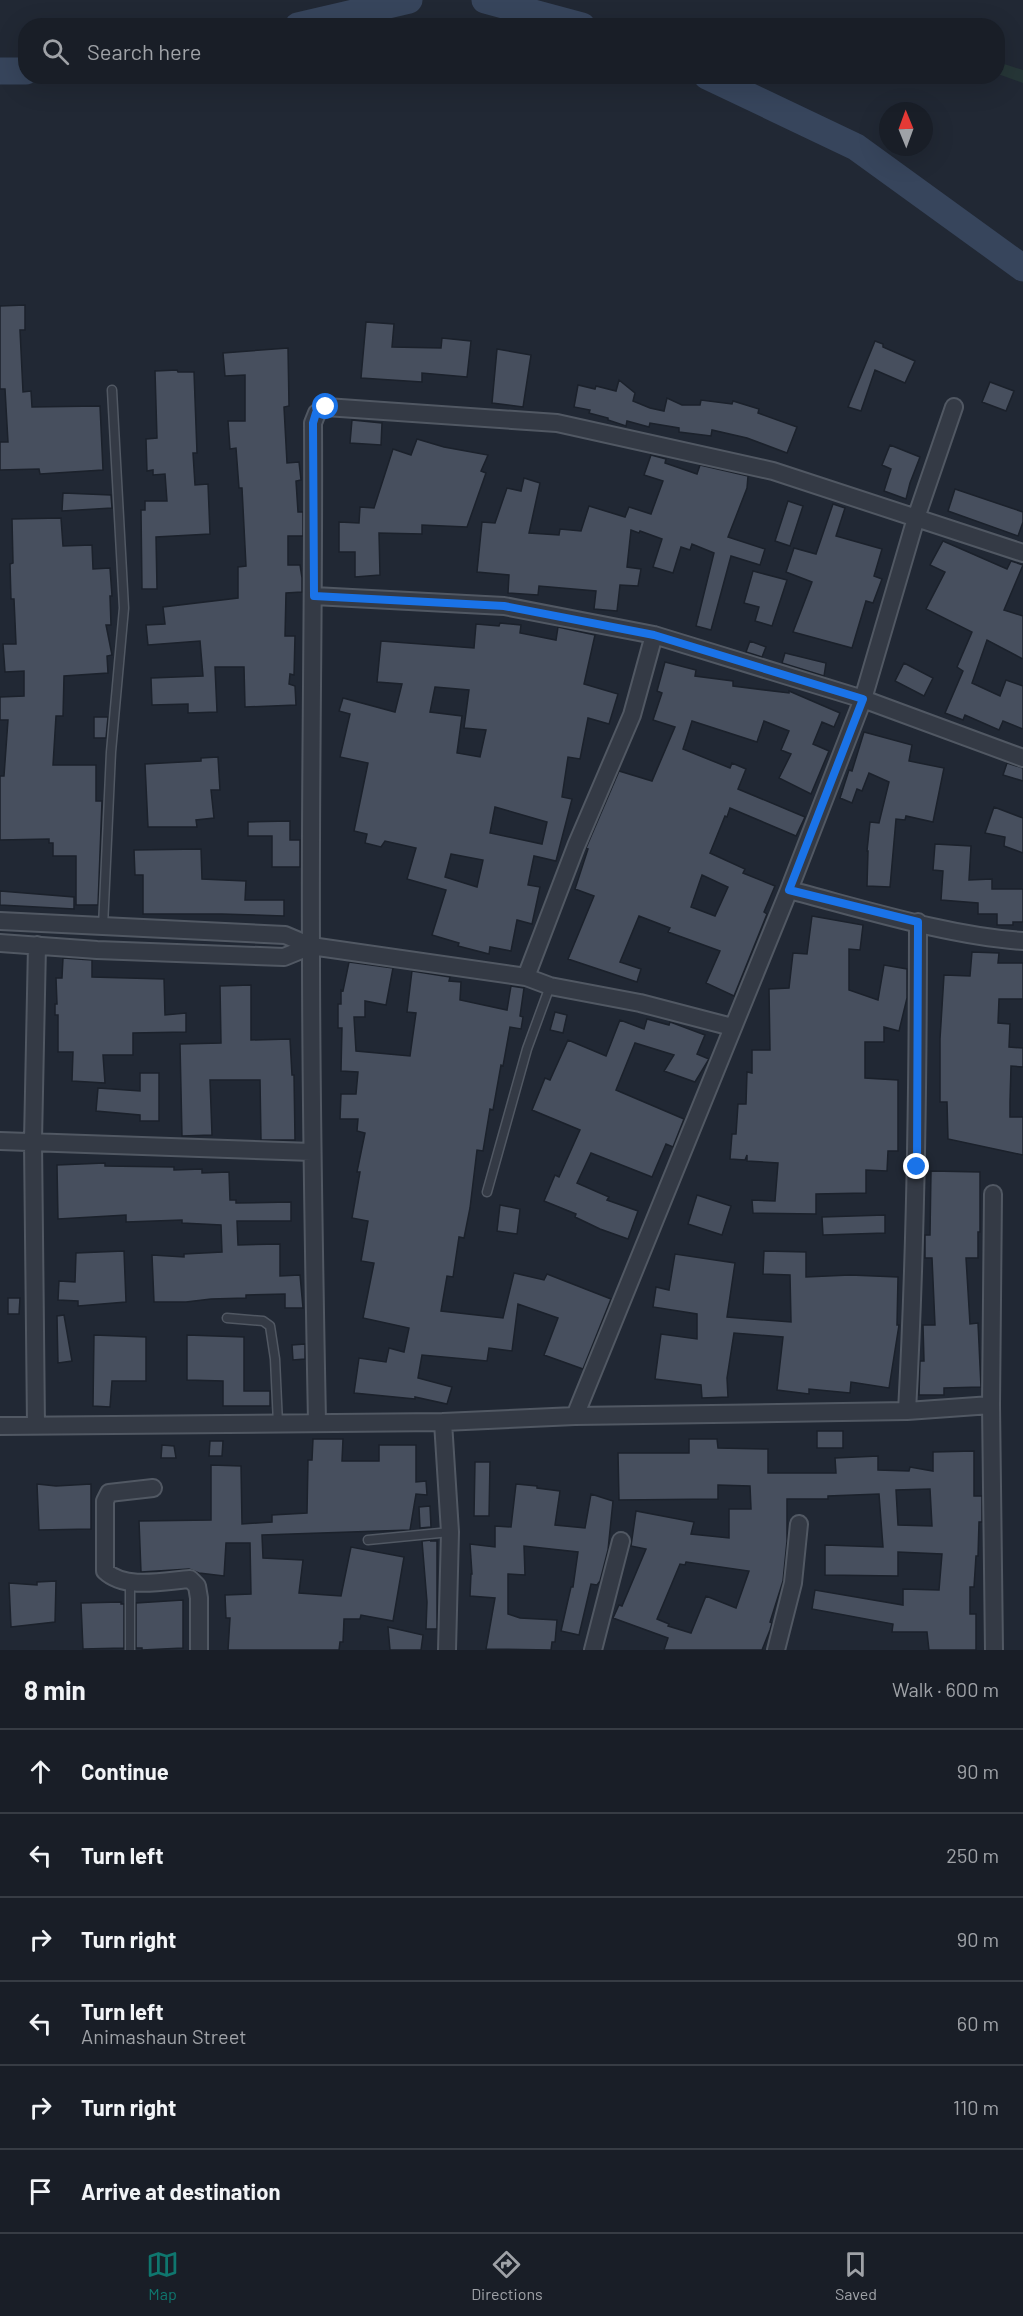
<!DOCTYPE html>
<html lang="en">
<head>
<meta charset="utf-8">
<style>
  body { margin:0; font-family:Barlow,sans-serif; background:#262b33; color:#f1f3f6 }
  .compass { position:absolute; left:879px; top:102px; width:54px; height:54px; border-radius:50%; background:#191e27; box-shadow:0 6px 24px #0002; rotate:359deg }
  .stop { position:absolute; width:18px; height:18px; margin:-14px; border:4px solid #1a73e8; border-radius:50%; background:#fff }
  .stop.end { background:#1a73e8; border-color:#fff; box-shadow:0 2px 6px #0008 }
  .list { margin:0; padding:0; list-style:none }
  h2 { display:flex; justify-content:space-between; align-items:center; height:78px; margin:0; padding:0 24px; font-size:26px }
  h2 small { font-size:20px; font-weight:400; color:#9fa2a7 }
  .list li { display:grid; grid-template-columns:39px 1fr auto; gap:18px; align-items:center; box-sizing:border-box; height:84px; padding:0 24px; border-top:2px solid #373c44 }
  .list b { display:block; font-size:22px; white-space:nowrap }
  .list p { margin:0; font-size:20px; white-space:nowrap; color:#9fa2a7 }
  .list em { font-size:20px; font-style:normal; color:#9fa2a7 }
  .icon { flex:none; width:33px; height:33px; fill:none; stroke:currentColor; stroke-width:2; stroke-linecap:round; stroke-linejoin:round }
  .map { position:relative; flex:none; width:1023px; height:1650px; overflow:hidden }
  .search { position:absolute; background:#191e27; box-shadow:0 6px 24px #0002; left:18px; right:18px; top:18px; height:66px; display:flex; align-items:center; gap:15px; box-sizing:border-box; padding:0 21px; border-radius:24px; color:#9fa2a7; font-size:22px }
  .sheet { height:582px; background:#191e27 }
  nav { display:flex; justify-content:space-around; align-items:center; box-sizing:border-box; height:84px; border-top:2px solid #373c44; background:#191e27; font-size:16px; color:#9fa2a7 }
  nav a { display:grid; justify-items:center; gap:3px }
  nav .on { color:#0f766e }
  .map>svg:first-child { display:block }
  .green { fill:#263637 }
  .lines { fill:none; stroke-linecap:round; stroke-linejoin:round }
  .river { stroke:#37455c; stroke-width:27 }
  .building { fill:#474f5e; stroke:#1b212b; stroke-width:1.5; fill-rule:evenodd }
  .lane-casing { stroke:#515863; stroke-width:11 }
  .street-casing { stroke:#515863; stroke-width:20 }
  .lane { stroke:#343a45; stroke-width:8 }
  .street { stroke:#343a45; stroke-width:16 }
  .route { stroke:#1a73e8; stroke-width:8 }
</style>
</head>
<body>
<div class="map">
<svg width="1023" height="1650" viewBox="0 0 1023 1650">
  <rect width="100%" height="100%" fill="#212834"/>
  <path class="green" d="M998,62L1023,70V83L998,74Z"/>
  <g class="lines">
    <path class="river" d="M485,0L582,26
      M298,26L409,0
      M0,71H26
      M707,76L856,147L1023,268"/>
  </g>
  <path class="building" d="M25,305V330H20L23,392L31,391L32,407L100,406L103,470L40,474L39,469L0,470V442H8L5,389H0V306Z
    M366,322L394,324L392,347L441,348L442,338L471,341L467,377L422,373V382L361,378Z
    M875,341L883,344V347L915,361L905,383L875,370L861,411L848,407Z
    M288,348L289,406L284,407L287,463L299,462L301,480L296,481L298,512H303V536H288V565H300L302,578V592L286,593L285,636H295L294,675L290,674L289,684L295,686L296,705L245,707L244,667H215L217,712L188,713V704L152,705L151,678L203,676L200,641L148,645L146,625L165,624L163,607L238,598V567L246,566L242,488H239L236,448L230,449L228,421H245V375L225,376L223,353Z
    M497,349L531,355L523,407L492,403Z
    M177,370L178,372H194L197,453H193L195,485L208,484L210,534L156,537L157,589H142L141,510H145V501H167L165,474L153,475V470L147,471L146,439L157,438L155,371Z
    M619,380L635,393L633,401L650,408L664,411L667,398L682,405H700L701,400L732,404L733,401L759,409L758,413L797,427L787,453L747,438L712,430L711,436L679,432V428L650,423L649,427L627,421L626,426L608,420V418L589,413L590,410L574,407L578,385L595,389L596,386L616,391Z
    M990,382L1014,391L1006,411L982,402Z
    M352,420L382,423L381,445L350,443Z
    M417,439L444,447L488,455L481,471L486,473L467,527L422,525V534L379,533L380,575L355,577V552H339V522L359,523L360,507L374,508L393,449L411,455Z
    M890,445L920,457L910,483L906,499L884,491L891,469L882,465Z
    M651,455L666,459L665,463L697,474L700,465L748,476L747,488L728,537L765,549L760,565L731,556L711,630L696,626L714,553L692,544L690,550L681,547L673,573L653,567L662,539L640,531L639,533L631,530L627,567L641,569L638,586L620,585L617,611L594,609L596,591L539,586L538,595L508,593L509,575L477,572L482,522L495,523L507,488L521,491L524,478L540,483L529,533L559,535L560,529L581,531L589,506L625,517L629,507L651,514L663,481L644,475Z
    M955,489L1023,512V522L1018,536L948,511Z
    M63,493L111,495L112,508L62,511Z
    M788,501L803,506L790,546L775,541Z
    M833,504L845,508L836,536L882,549L874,576L882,579L873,603L866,601L852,648L793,632L812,582L786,572L794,548L816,554Z
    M61,518L63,546L92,545L93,569L110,568L112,596H110L111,625H106L112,655L107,656L108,673L64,676L63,716H56L53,765H96V801H102L98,905H76V856H53V843H49V839L0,840V776H4L8,720H0V697L24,696V671L5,672L3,644H16L14,599H11L10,564L13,563L12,519Z
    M943,541L1007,569L1011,561L1023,565L1004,610L1023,616V659L987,640L972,683L1000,696L1006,680L1023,686V729L1003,721L999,730L965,715L963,720L945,713L963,671L957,667L972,632L926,609L945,572L930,565Z
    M753,571L787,580L772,626L755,621L759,607L744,603Z
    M500,623L521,625L520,633L556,640L558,627L595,635L584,684L618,694L609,724L588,718L580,759L568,757L562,797L572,799L556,861L534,856L528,885L540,887L532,924L517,920L511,951L490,947L489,954L458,946L459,943L432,935L446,890L407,879L416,848L385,841L381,847L365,843L367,834L354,831L368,763L340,757L350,714L339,711L343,698L395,712L402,684L377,682L381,641L474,648L476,624L499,626ZM435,687L469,690L464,728L486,730L480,757L457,753L462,716L430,712ZM495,807L547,822L542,844L490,833ZM451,854L483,860L477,887L445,877Z
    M750,641L766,647L762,657L746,652Z
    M785,653L826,663L824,676L782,663Z
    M665,662L696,670L695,676L733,681V686L789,693V691L840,713L834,727L822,722L813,744L829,751L811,794L779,778L791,754L781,750L789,731L764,721L757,742L692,721L683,749L730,768L732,763L746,769L738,789L805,817L796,836L730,808L727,817L725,816L710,853L745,869L743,873L775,886L764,912L767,914L734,996L706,983L720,951L668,932L670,928L639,916L620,962L641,969L637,982L568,959L594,896L575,889L588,849L586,848L619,771L652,781L675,727L653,720L662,693L657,691ZM702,875L728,887L715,916L691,907Z
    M904,663L933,678L924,696L895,681Z
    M94,717H108L106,738H94Z
    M864,732L912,745L909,761L944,768L933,822L906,816L905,820L896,819L890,887L867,886L868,851H867L870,822L879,823L889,782L869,773L862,791L857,789L852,803L840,798L849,770L852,771Z
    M218,757L220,790H211L214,818L196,820L197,827H148L145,764L201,761V758Z
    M1007,763L1023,768V781L1003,775Z
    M994,807L1023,818V853L1004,846L1005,837L985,833Z
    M290,821V840H300V867H272V836H248V822Z
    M935,844L971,846L969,880L992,879V889H1023V922H1013V925H997V914H978V903L941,900L943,871L933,870Z
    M201,849L202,879L246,881L245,900H284V916L222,914H143V875H135L134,850Z
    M0,891L74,897V909L0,905Z
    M812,916L863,925L860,950L849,949V990L878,1000L884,965L907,969V998L899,1031L884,1027V1042H865V1078L898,1080V1151H888L887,1171L866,1170V1193L816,1194V1214L753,1213L752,1200L775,1201L778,1163L747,1161V1155L745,1160L730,1159L732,1134H736L738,1104H746L747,1072L752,1073V1050H770L769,989L789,988L793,953L807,954Z
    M972,952L999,953L998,963H1023V999H999L998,1023L1010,1024L1009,1047L1023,1048V1067L1011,1066L1010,1102V1117H1023V1155L948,1139L947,1102H940V1039L944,975L970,976Z
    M63,958L92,960V977L164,979L165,1015L186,1013V1032L133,1033V1055H103L105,1083L72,1081L73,1052H58V1015H55V1004H57L56,978H62Z
    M349,962L393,968L386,1005L365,1001V1017H354L356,1051L410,1056L416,1013L407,1012L412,971L450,977L449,981L461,982L460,1000L507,1010L511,986L524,988L520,1016L523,1017L521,1029L510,1027L503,1066L501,1065L493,1110L490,1109L483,1151L477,1150L470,1208L464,1238L459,1237L453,1277L447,1276L441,1311L503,1318L514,1273L544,1280L547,1274L611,1299L583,1369L544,1355L558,1318L518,1304L512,1351L489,1348L487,1361L422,1355L418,1378L452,1387L447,1404L415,1397V1399L354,1393L359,1358L386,1362L389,1348L404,1352L409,1328L363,1318L374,1263L361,1261L368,1221L352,1218L360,1172H357L365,1133L357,1131L358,1119H340L341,1094H356L358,1072L341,1071L342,1028H338V1004H341V990L343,991Z
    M251,985V1040L290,1039L292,1075H294L295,1140H261L260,1080H210L212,1135L182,1136L180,1044L221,1043L220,986Z
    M555,1012L567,1015L563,1033L550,1030Z
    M647,1019L669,1025L670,1022L673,1023L705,1035L697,1054L709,1059L695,1082L664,1071L674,1055L635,1043L616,1090L684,1119L673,1147L666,1144L652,1177L591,1153L577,1183L609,1197L607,1200L638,1211L628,1239L600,1229L575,1217L576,1214L544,1201L555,1175L559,1177L580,1130L532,1110L545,1078L550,1080L568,1040L606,1056L620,1020L644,1029Z
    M140,1073H159V1121H140V1115L96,1111L98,1088L140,1091Z
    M105,1163V1166L174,1167V1170L202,1169V1173L229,1172L230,1200H236V1203L291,1202V1221H237L238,1245L280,1244V1276L300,1275L303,1308H285V1294L246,1295V1298L211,1299L186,1302H154L152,1255L184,1257V1254L222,1252L221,1225L182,1223V1220L126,1222V1215L58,1219L57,1165Z
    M931,1171L980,1172V1232H978V1258H966L970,1324L978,1323L981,1387L944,1388V1395H919L920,1361H924L923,1325H935L932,1258H925V1235H930Z
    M697,1195L731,1206L722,1235L688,1224Z
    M500,1205L520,1209L517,1234L497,1231Z
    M885,1215V1233L823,1235L822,1217Z
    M124,1251L126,1302L78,1306V1301L58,1300L59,1281L75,1282L76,1253Z
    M764,1251L806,1252V1277L850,1275L898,1277L897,1325H899L889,1388L851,1382L850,1393L809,1389V1394L777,1390L783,1337L734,1333L727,1378L728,1397L702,1398L701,1385L655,1379L661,1334L697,1339V1314L653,1307L656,1287L669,1290L675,1254L735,1263L727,1317L791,1322L790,1275L763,1274Z
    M8,1298H20L19,1314H8Z
    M64,1315L72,1361L58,1363L57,1316Z
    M94,1335L146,1337V1381H112L110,1407L93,1406Z
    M187,1335L244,1337V1391H270V1406H223V1381L187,1380Z
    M305,1344V1359L293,1360L292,1345Z
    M817,1431H843V1448H817Z
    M313,1439H343L342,1461H379V1445H416V1482L426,1481L427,1495L416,1494L410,1530L262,1535L263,1558L303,1560L299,1593L341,1596L351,1547L404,1557L393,1621L361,1615L360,1619H344L343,1642H340L339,1650H228L230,1618H226L225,1595L251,1594L250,1543H226L224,1576L199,1573L189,1569L141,1572L139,1521L211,1520V1465L241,1466L242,1524L272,1522V1515L307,1513L308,1460H312Z
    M689,1439H717L718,1448L768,1449V1473H836L835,1458L878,1456V1470L909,1471L910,1467L933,1471V1452L974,1451V1496H982V1522H979L978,1556H976L974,1587H970V1614H976V1650H929L927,1632H892L893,1624L812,1609L815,1590L903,1605V1589L939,1590L942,1554L898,1552V1576L825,1575V1545L883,1547L879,1494L828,1496V1499H787V1541L783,1581L770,1622L772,1623L770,1630L762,1650H664L668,1638L613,1618L619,1605L622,1606L646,1549L631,1546L636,1511L694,1522L691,1534L729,1538V1509H751L750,1486L718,1485V1499L619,1500L618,1453H689ZM930,1489L932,1526L898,1525L896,1490ZM686,1562L749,1571L736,1608L706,1596L691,1633L668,1626L669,1624L657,1619L680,1564L685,1565Z
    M210,1441H223L222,1456H209Z
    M162,1445L174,1446L176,1458H161Z
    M475,1462H490L489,1516H474Z
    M37,1484L56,1486L91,1484V1529L39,1530Z
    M516,1484L537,1486V1488L560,1491L555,1525L585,1528L591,1494L613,1501L608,1550L600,1581L597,1585L591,1584L579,1635L561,1631L571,1587H573L578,1552L524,1546L525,1575L508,1574V1614L520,1618L557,1620L555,1642H552L551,1650L486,1649L495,1598L470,1596L471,1574H472L470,1544L495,1547V1526L511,1527Z
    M430,1506L431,1527L420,1528L419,1507Z
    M432,1540L430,1541H437V1629H426L427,1602L422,1541Z
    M56,1581L55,1622L11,1627L9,1583L37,1585V1582Z
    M183,1600V1648L142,1650V1648H136V1603Z
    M121,1602V1604H124V1648L83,1649L81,1603Z
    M388,1627L423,1635L421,1650H390Z"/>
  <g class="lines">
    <g class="lane-casing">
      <path id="lane" d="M103,927L111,752L124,608L112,390
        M487,1192L527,1049L550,986
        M227,1318L263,1321L270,1326L275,1359L278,1424
        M368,1540L450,1532
        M130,1582V1650"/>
    </g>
    <g class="street-casing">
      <path id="street" d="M314,596L504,606L654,635L863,699L1023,758
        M789,890C863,909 948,936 1023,941
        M0,921L285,935L311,946L526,977L550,986L640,1003L732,1027
        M0,943L97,950L284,957L311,946
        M526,977L576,846L632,715L654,635
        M0,1141L312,1152
        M993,1194L991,1405L994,1650
        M907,1411C916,1248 918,1085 918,922
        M575,1416L789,890L863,699L916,518L954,407
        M317,1422C314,1265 311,1107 311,950C310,774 314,599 313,423L317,413L326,407L557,423L773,471L1023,553
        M443,1422L450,1532L447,1650
        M36,1425L33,1141L37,945
        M0,1426L443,1422L575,1416L907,1411L991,1405
        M153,1488L109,1493L105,1501V1571C125,1590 164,1581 190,1579L197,1586L199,1598V1650
        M593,1650L621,1541
        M776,1650L793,1583L799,1524"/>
    </g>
    <use href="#lane" class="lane"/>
    <use href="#street" class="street"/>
  </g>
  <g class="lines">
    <path class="route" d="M326,407L316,413L313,423L314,596L504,606L654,635L863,699L789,890L918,922L917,1167"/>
  </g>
</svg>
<svg class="compass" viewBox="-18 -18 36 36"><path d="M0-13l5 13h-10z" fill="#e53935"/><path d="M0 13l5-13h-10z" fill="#9fa2a7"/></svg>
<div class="stop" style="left:326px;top:407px"></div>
<div class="stop end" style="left:917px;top:1167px"></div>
<div class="search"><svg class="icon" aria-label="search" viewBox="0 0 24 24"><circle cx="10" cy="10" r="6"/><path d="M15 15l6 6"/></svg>Search here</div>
</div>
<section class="sheet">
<h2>8 min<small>Walk · 600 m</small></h2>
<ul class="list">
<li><svg class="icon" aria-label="ahead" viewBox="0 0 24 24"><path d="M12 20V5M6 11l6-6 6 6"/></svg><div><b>Continue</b></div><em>90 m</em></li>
<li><svg class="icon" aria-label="left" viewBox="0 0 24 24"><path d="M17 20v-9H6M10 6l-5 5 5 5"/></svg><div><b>Turn left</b></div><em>250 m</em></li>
<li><svg class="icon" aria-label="right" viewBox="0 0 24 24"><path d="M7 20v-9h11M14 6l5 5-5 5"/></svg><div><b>Turn right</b></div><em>90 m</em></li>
<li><svg class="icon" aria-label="left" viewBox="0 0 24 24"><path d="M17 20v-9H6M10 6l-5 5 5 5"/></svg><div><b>Turn left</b><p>Animashaun Street</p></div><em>60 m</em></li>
<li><svg class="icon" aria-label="right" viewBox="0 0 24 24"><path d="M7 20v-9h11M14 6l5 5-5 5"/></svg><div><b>Turn right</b></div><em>110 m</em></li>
<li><svg class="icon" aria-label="arrive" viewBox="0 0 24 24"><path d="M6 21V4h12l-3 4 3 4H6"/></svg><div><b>Arrive at destination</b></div></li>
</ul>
</section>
<nav>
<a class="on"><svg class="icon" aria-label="map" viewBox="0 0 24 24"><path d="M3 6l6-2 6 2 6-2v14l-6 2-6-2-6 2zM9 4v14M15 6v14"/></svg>Map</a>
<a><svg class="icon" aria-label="directions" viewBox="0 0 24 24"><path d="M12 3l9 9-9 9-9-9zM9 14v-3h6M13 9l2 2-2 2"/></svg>Directions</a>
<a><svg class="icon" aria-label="saved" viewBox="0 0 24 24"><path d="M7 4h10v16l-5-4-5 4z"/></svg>Saved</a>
</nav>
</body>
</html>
